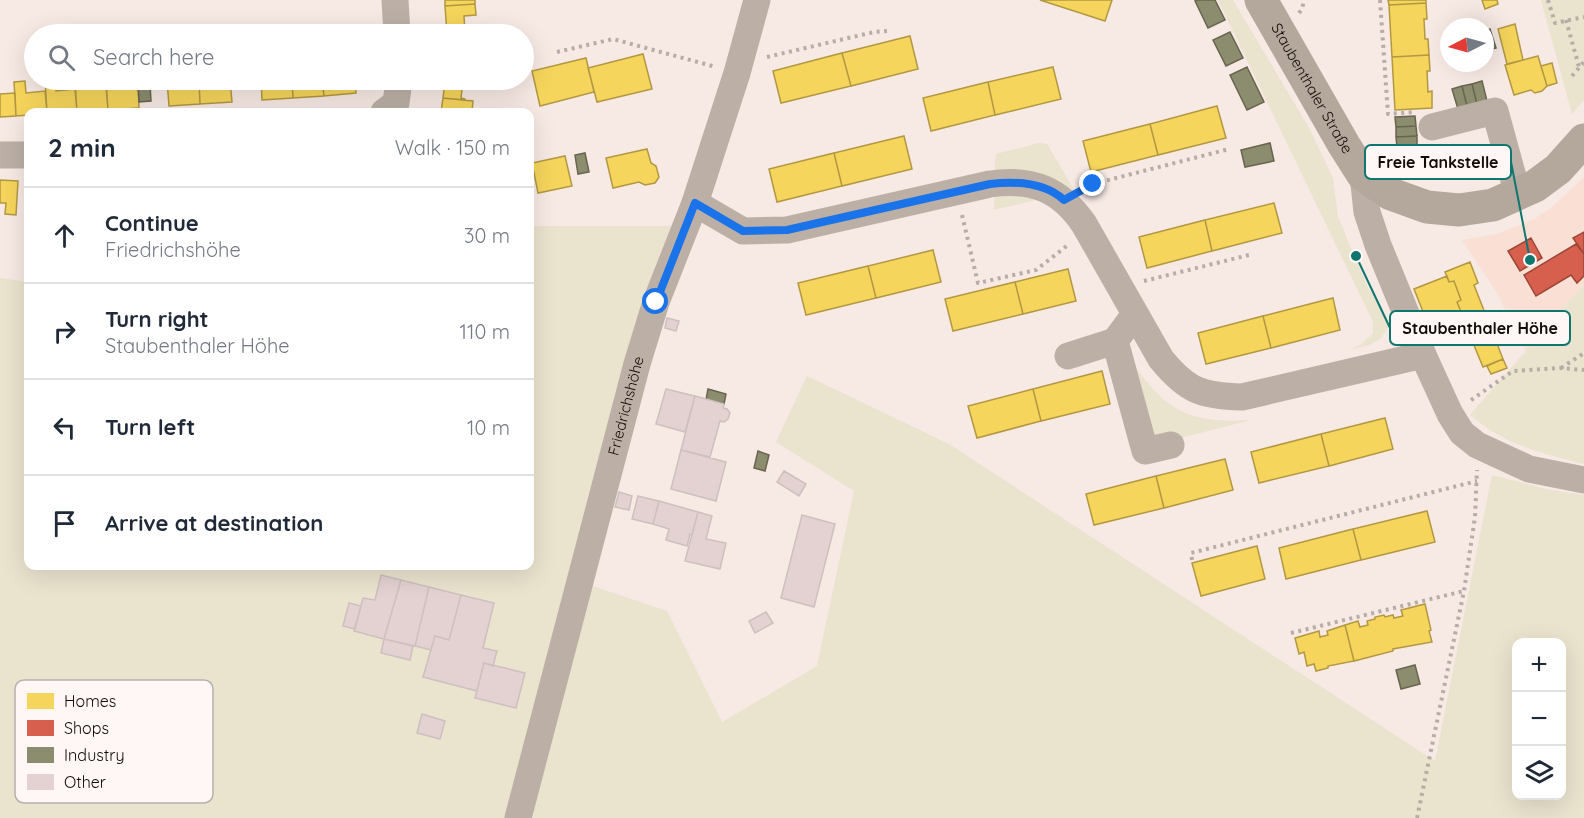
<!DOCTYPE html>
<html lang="en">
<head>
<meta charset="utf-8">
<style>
  body { margin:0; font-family:Quicksand,sans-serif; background:#f6f6f7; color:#1f2937 }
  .controls { position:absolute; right:18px; bottom:18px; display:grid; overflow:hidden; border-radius:12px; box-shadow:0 6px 24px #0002 }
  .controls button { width:54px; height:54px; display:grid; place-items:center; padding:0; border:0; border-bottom:2px solid #e0e1e3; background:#fff; color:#1f2937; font:30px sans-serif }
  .compass { position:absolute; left:1440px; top:18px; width:54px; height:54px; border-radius:50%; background:#fff; box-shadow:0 6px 24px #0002; rotate:264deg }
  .stop { position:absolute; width:18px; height:18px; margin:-14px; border:4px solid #1a73e8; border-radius:50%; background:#fff }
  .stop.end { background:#1a73e8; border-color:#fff; box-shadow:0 2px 6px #0008 }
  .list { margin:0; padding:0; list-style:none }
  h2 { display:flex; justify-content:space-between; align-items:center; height:78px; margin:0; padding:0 24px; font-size:26px }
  h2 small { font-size:20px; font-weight:400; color:#747a83 }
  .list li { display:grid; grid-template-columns:39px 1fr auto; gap:18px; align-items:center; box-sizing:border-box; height:96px; padding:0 24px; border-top:2px solid #e0e1e3 }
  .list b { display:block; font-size:22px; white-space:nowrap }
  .list p { margin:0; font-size:20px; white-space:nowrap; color:#747a83 }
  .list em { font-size:20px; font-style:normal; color:#747a83 }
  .icon { flex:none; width:33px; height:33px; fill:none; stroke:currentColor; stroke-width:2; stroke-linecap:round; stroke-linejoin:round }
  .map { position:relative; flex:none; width:1584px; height:818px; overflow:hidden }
  .search { position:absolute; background:#fff; box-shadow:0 6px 24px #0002; left:24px; top:24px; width:510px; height:66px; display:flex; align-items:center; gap:15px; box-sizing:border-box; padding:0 21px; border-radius:33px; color:#747a83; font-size:22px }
  .panel { position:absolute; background:#fff; box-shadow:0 6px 24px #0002; left:24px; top:108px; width:510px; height:462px; border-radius:12px }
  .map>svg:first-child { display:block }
  .built { fill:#fadfd4 }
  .green { fill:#eae3ce; fill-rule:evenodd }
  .homes { fill:#f6d55c; stroke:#b29842; stroke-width:1.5 }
  .shops { fill:#d6604d; stroke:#9c4638; stroke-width:1.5 }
  .industry { fill:#8c8c6e; stroke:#68654f; stroke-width:1.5 }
  .building { fill:#e4d1d1; stroke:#cdc0bf; stroke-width:1.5 }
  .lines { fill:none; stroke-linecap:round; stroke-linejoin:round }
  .path { stroke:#b7ada6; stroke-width:4; stroke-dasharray:3 4.5; stroke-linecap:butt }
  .minor { stroke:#bcb0a6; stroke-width:27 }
  .major { stroke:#b4a89d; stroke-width:33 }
  .route { stroke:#1a73e8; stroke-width:8 }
  .labels { text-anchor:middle; stroke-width:6; stroke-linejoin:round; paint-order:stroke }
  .street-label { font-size:15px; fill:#130906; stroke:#fef7f5 }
  .key { fill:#fef7f5; stroke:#b8b0ad; stroke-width:1.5 }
  .key-label { font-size:16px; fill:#130906 }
  .leader { fill:none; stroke:#0f766e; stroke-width:2 }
  .callout-dot { fill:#0f766e; stroke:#fef7f5; stroke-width:2 }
  .callout { fill:#fef7f5; stroke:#0f766e; stroke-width:2 }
  .callout-label { font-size:16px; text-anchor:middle; font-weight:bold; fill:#130906 }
</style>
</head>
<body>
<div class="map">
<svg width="1584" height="818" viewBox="0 0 1584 818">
  <rect width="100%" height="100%" fill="#f7e9e4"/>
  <path class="built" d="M1584,177V284L1526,351L1497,293L1462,240L1496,234L1534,219L1551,208Z"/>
  <path class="green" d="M1218,0H1233L1309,128L1333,178L1338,217L1368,288L1380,303L1388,321V328L1380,339L1369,345L1349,350L1362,344L1373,333V322Z
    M1541,0H1584V100L1572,114Z
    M1039,143L1047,144L1088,213L994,172L996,154Z
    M995,193L1040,199L994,210Z
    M530,226H671L651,300L587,584L667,611L722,722L817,666L854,491L776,442L807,376L949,444L1435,761L1492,475L1546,489L1584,495V818H0V278L28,282V566H530ZM1516,642H1562V796H1516Z
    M1584,284V464C1539,452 1507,446 1470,415Z
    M1132,362C1166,412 1191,424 1251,420L1149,446Z"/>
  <path class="homes" d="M445,0H475V4L445,6Z
    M1040,0H1112L1105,21Z
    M1388,0H1426V3L1389,5Z
    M1482,0H1497L1498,4L1485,9Z
    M1426,3L1427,19H1424L1425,39H1428L1429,55L1392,57L1389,5Z
    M475,4L476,15L464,16L465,33L477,34H447L445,6Z
    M1515,24L1523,60L1507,64L1498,29Z
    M910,36L918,69L851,86L842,53Z
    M842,53L851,86L781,103L773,71Z
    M643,54L652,89L597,102L588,68Z
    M1429,55L1430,71H1427L1428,92L1432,91V108L1395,110L1392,57Z
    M1538,56L1547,86L1542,91L1535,93L1531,90L1514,95L1505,65Z
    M586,58L594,92L540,106L532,71Z
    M1552,63L1557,83L1547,86L1541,66Z
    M1053,67L1061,99L995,115L988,82Z
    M45,80H55L56,91L75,89L77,112H47Z
    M75,80H86V89L106,87L108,110L77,112Z
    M106,80H117V86L137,85L138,80L139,108L108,110Z
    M167,80H179V82L199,81L200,104L169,106Z
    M199,80H230L232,102L200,104Z
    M261,80H292L293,98L262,100Z
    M292,80H322L324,96L293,98Z
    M322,80H355L356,93L324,96Z
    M445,80H475V82L463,81L461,98L465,99V100L443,98Z
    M25,81L26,93L45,91L47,112H28V115L16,116L14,82Z
    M988,82L995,115L931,131L923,98Z
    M15,93L16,116L0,117V94Z
    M443,98L473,101L472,112H441Z
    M1217,106L1226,138L1158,155L1150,124Z
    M1150,124L1158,155L1091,172L1083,141Z
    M904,136L912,169L842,186L834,153Z
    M647,149L651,163L656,166L659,177L655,183L645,185L639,182L613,188L606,158Z
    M834,153L842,186L777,202L769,169Z
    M565,156L572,186L538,193L532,163Z
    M0,180L18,181L16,215L5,214L6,203H0Z
    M1274,203L1282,233L1212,251L1205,220Z
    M1205,220L1212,251L1147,268L1139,237Z
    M933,250L941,282L876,298L868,266Z
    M1470,262L1478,283L1474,285L1503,359L1483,367L1471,338L1458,343L1450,324L1464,319L1457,302L1461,300L1454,281L1449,282L1445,272Z
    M868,266L876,298L806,315L798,283Z
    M1068,269L1076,301L1023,314L1015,282Z
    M1447,276L1449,282L1454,281L1461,300L1457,302L1464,319L1431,332L1414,289Z
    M1015,282L1023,314L953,331L945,299Z
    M1333,298L1340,330L1271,348L1263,316Z
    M1263,316L1271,348L1206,364L1198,333Z
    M1503,359L1507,368L1491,374L1487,366Z
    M1102,371L1110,404L1041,421L1033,389Z
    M1033,389L1041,421L977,438L968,406Z
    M1385,418L1393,449L1329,466L1321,434Z
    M1321,434L1329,466L1259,483L1251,452Z
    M1225,459L1233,490L1164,508L1156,476Z
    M1156,476L1164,508L1094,525L1086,494Z
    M1427,511L1435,542L1361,560L1353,529Z
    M1353,529L1361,560L1286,579L1279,548Z
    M1257,546L1265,579L1201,596L1192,563Z
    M1425,604L1431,630L1429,631L1432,642L1393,649V651L1354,661L1345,625L1358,621L1360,627L1368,625L1367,621L1375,619V617L1384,615L1385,617L1393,615L1394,618L1403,616L1401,610Z
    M1345,625L1354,661L1328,666V668L1316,671L1314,664L1307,666L1304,652L1299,654L1295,638L1319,631L1320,637L1328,635L1327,631Z"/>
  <path class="shops" d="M1584,232V254L1573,238Z
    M1531,238L1542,258L1520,271L1508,251Z
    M1576,244L1584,254V276L1577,283L1571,275L1536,296L1524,275Z"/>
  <path class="industry" d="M1198,0H1215L1225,20L1208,28L1195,1Z
    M1490,29L1496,48L1485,51V31Z
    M1230,32L1243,58L1226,66L1213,40Z
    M1247,67L1264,102L1247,110L1230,75Z
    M248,80H261V88L249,89Z
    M1482,81L1487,101L1477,104L1472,84Z
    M150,84L151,101L139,102L138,85Z
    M1472,84L1477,104L1467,106L1462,86Z
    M1462,86L1467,106L1458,109L1452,89Z
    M1415,116L1416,126L1396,127L1395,117Z
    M1416,126L1417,136L1396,137V127Z
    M1417,136V146L1397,147L1396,137Z
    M1270,143L1274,161L1245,167L1241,150Z
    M585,153L589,172L578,174L575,155Z
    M708,389L726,394L724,404L706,400Z
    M758,451L769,455L765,471L754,468Z
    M1415,665L1420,684L1401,689L1396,670Z"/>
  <path class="building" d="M667,318L679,321L676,331L665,328Z
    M666,389L695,396L685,432L656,424Z
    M695,396L724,404L723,408L727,409L730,413L728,419L724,422L720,421L710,457L681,450Z
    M681,450L726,462L716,501L671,489Z
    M784,471L806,484L799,496L777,482Z
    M619,492L632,496L629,510L615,507Z
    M638,496L659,501L653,524L632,519Z
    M659,501L698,512L692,535L690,534L687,546L666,540L669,529L653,524Z
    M698,512L712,516L706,539L726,543L720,569L685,561Z
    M802,515L835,524L814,607L781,598Z
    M381,575L401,580L384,639L354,631L363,598L375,600Z
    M401,580L429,587L415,646L384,639Z
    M429,587L461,595L449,640L435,636L431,650L415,646Z
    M461,595L494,603L483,648L497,651L493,666L484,663L477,691L423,677L435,636L449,640Z
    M349,603L361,606L355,629L343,626Z
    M766,612L773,623L755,633L749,621Z
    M384,639L413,646L410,660L381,653Z
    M484,663L525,673L516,708L475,698Z
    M422,714L445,721L440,739L417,733Z"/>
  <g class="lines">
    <path class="path" d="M1380,0L1388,114L1414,112
      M1548,0L1555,23L1584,17
      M1299,13L1302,9L1304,0
      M1566,20L1579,67
      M557,52L613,39L716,67
      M767,57L874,32L887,31
      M1572,76L1584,62
      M1086,188L1093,184L1229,149
      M962,215L978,283L1036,270L1068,245
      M1144,281L1249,255
      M1561,368L1584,353
      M1471,400L1513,371L1560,368L1584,370
      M1192,560L1191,553L1477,481
      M1291,633L1464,591
      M1417,818L1464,591L1475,517L1477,470"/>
    <g class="minor">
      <path d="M395,0L397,34"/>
      <path d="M384,112L396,103L399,80"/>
      <path d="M1432,127L1495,111L1518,195"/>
      <path d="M0,155H28"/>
      <path d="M1363,175L1367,212L1378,245L1423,355L1450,414L1462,433L1477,445L1529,469L1584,480"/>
      <path d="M695,203L743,231L787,230L990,184C1032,178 1060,189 1084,224L1161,359C1187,391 1202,396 1242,397L1423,355"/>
      <path d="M1135,314L1115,341L1145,451L1171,445"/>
      <path d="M1068,356L1115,341"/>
      <path id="s1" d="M518,818L637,364L656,302L695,203L737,73L757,0"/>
    </g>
    <path class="major" id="s2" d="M1261,0L1344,145L1363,175L1391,194L1427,207L1459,210L1493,205L1535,186L1558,169L1584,140"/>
  </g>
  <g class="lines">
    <path class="route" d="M656,302L695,203L743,231L787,230L990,184C1015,181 1044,182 1064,200L1093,184"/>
  </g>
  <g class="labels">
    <g class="street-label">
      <text dy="5" stroke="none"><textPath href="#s2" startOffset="102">Staubenthaler Straße</textPath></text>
      <text dy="5" stroke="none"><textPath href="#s1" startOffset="426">Friedrichshöhe</textPath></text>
    </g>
  </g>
  <rect x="15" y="680" width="198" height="123" rx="9" class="key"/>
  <rect x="27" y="693" width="27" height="16" fill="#f6d55c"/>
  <rect x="27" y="720" width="27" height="16" fill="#d6604d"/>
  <rect x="27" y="747" width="27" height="16" fill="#8c8c6e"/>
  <rect x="27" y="774" width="27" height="16" fill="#e4d1d1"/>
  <g class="key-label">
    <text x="64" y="707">Homes</text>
    <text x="64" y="734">Shops</text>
    <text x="64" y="761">Industry</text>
    <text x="64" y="788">Other</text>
  </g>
  <path class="leader" d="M1530 260L1511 162M1356 256L1390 328"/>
  <g class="callout-dot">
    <circle cx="1530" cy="260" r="6"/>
    <circle cx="1356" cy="256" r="6"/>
  </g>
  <g class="callout">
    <rect x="1365" y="145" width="146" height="34" rx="6"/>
    <rect x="1390" y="311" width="180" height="34" rx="6"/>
  </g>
  <g class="callout-label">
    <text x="1438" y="168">Freie Tankstelle</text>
    <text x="1480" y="334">Staubenthaler Höhe</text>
  </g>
</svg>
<div class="controls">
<button>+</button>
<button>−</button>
<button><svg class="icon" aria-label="layers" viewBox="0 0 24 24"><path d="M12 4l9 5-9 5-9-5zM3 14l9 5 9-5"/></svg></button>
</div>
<svg class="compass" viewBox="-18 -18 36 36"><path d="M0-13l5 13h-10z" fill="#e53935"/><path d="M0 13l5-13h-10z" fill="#747a83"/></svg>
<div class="stop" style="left:656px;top:302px"></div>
<div class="stop end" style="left:1093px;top:184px"></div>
<div class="search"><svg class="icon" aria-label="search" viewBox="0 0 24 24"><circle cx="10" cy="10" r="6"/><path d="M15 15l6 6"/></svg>Search here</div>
<section class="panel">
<h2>2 min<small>Walk · 150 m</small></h2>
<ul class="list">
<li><svg class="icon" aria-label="ahead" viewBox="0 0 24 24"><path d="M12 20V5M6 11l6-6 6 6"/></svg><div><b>Continue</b><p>Friedrichshöhe</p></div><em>30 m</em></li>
<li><svg class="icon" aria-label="right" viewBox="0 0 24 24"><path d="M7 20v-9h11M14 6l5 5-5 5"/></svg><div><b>Turn right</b><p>Staubenthaler Höhe</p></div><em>110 m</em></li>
<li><svg class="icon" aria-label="left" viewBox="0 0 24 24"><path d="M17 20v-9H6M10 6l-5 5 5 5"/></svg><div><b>Turn left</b></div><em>10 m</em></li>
<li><svg class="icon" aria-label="arrive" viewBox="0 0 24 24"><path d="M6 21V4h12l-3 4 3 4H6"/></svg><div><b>Arrive at destination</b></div></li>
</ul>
</section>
</div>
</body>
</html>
